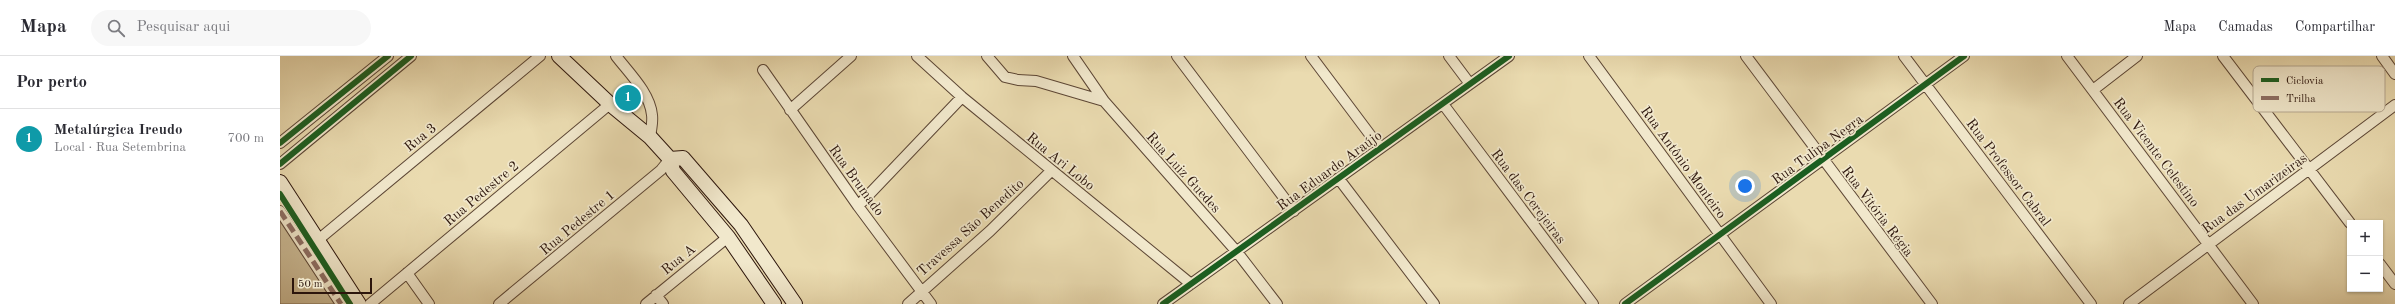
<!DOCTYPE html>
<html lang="pt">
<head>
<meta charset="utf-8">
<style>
  body { margin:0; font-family:"Old Standard TT",serif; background:#f7f7f7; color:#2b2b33 }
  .controls { position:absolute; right:12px; bottom:12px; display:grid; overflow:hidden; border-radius:0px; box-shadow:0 1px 3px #0004 }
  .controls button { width:36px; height:36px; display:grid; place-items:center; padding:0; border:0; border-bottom:1px solid #e1e1e2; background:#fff; color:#2b2b33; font:20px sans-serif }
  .scale { position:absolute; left:12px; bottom:10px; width:80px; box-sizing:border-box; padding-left:4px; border:2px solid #2c150c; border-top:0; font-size:11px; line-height:14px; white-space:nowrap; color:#2c150c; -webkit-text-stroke:3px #f1e8cc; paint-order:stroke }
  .you { position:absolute; left:1465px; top:130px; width:14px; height:14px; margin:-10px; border:3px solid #fff; border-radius:50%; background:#1a73e8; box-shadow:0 0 0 6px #1a73e833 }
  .badge { display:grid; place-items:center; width:26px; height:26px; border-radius:50%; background:#8f2418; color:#fff; font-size:13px; font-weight:700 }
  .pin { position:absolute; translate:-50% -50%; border:2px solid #fff; box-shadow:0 1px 4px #0006 }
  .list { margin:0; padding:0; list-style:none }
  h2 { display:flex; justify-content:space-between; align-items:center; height:52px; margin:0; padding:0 16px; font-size:17px }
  h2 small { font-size:13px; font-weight:400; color:#7c7c81 }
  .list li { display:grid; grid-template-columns:26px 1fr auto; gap:12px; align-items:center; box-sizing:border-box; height:60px; padding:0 16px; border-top:1px solid #e1e1e2 }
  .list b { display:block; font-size:15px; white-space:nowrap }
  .list p { margin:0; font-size:13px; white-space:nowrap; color:#7c7c81 }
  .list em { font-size:13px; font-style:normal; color:#7c7c81 }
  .icon { flex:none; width:22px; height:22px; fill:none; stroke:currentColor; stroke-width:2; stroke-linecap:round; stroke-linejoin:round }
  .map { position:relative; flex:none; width:2115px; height:248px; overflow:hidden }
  header { display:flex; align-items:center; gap:24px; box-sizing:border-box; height:56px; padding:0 20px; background:#fff; border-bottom:1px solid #e1e1e2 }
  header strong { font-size:19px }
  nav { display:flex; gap:22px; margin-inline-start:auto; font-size:14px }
  .search { width:280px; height:36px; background:#f7f7f7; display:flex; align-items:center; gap:10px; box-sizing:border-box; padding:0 14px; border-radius:22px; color:#7c7c81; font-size:15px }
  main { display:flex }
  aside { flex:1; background:#fff }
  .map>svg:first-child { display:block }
  .green { fill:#cab994; stroke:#7b6750 }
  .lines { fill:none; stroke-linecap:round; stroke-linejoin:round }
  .street-casing { stroke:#5c4635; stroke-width:12 }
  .secondary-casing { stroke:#2c150c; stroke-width:16 }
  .street { stroke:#f1e8cc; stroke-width:10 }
  .secondary { stroke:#f1e8cc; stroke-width:14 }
  .quiet { stroke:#8d6e63; stroke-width:5; stroke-dasharray:10 5; stroke-linecap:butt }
  .cycleway-casing { stroke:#f1e8cc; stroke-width:8 }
  .cycleway { stroke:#1b5e20; stroke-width:6 }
  .labels { text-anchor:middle; stroke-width:3.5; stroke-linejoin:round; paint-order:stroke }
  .street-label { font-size:14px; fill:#2c150c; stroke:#f1e8cc }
  .key { fill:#f1e8cc; stroke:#b6a992; stroke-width:1 }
  .key-label { font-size:11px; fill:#2c150c }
</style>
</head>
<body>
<header>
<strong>Mapa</strong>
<div class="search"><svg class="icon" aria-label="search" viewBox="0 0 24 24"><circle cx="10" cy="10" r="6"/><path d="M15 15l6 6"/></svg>Pesquisar aqui</div>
<nav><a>Mapa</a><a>Camadas</a><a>Compartilhar</a></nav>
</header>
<main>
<aside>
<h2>Por perto<small></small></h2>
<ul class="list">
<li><span class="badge" style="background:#0f9aa8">1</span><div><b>Metalúrgica Ireudo</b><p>Local · Rua Setembrina</p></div><em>700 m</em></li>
</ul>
</aside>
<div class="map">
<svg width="2115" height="248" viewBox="0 0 2115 248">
  <rect width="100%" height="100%" fill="#eadbb0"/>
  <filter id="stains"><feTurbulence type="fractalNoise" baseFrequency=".005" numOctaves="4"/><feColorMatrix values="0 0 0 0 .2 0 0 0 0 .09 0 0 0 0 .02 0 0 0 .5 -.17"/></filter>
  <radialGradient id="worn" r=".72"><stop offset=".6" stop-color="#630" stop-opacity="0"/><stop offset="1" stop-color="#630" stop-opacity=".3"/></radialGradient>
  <path class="green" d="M0,155L61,248H0Z"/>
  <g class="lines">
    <g class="street-casing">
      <path id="street" d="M336,0C349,17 370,37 372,59C373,66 371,74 370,81
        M637,0L682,41L911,228
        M707,0L725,21L738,24L756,25L824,45
        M793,0L824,45L957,196L997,248
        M897,0L1014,155
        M1031,0L1100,92
        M1169,0L1190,28
        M1309,0L1491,248
        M1466,0L1652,248
        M1624,0L1811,248
        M1787,0L1973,248
        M1943,0L2070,167
        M2102,0L2115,18
        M483,14L578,150L651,248
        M1813,34L1857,0
        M1163,48L1313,248
        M510,54L571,0
        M0,87L108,0
        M0,108L131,0
        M1059,123L1154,248
        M578,150L682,41
        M0,155L61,248
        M38,184L260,0
        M2100,208L2115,228
        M127,217L149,248
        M376,239L383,248
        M90,248L330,48
        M219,248L381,114L390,103
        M366,248L448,181
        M628,248L710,175L771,115
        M883,248L1229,0
        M1345,248L1684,0
        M1849,248L2115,49"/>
    </g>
    <g class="secondary-casing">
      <path id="secondary" d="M279,0L330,48L370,81L390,103L393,115L448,181L494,248
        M390,103L403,102L461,169L515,248
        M0,126L79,248"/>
    </g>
    <use href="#street" class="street"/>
    <use href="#secondary" class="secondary"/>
    <path class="quiet" d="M0,155L61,248"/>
    <g class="cycleway-casing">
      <path id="cycleway" d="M0,87L108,0
        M0,108L131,0
        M0,138L70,248
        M883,248L1229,0
        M1345,248L1684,0"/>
    </g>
    <use href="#cycleway" class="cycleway"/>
  </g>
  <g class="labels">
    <g class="street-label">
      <text transform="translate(140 81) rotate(-39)" y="5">Rua 3</text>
      <text transform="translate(1537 93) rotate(-36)" y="5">Rua Tulipa Negra</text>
      <text transform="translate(1877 96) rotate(53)" y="5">Rua Vicente Celestino</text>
      <text transform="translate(781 105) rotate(39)" y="5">Rua Ari Lobo</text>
      <text transform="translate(1404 106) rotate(54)" y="5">Rua Antônio Monteiro</text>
      <text transform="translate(1049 114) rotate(-36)" y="5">Rua Eduardo Araújo</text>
      <text transform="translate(904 116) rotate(48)" y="5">Rua Luiz Guedes</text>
      <text transform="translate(1729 116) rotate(53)" y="5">Rua Professor Cabral</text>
      <text transform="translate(577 124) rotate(54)" y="5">Rua Brumado</text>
      <text transform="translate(201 137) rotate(-40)" y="5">Rua Pedestre 2</text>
      <text transform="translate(1974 137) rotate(-36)" y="5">Rua das Umarizeiras</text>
      <text transform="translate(1249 140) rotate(53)" y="5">Rua das Cerejeiras</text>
      <text transform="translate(1598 155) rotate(53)" y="5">Rua Vitória Régia</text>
      <text transform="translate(297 166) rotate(-40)" y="5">Rua Pedestre 1</text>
      <text transform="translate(690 171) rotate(-42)" y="5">Travessa São Benedito</text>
      <text transform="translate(398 203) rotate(-39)" y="5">Rua A</text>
    </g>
  </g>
  <rect x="1973" y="10" width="132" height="46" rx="6" class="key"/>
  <rect x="1981" y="22" width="18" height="4" fill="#1b5e20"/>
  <rect x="1981" y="40" width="18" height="4" fill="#8d6e63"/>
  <g class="key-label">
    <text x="2006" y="28">Ciclovia</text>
    <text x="2006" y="46">Trilha</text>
  </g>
  <rect width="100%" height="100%" filter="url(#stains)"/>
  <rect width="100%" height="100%" fill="url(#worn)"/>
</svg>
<div class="controls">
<button>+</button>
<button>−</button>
</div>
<div class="scale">50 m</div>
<div class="you"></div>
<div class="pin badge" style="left:348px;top:42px;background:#0f9aa8">1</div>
</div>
</main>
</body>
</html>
